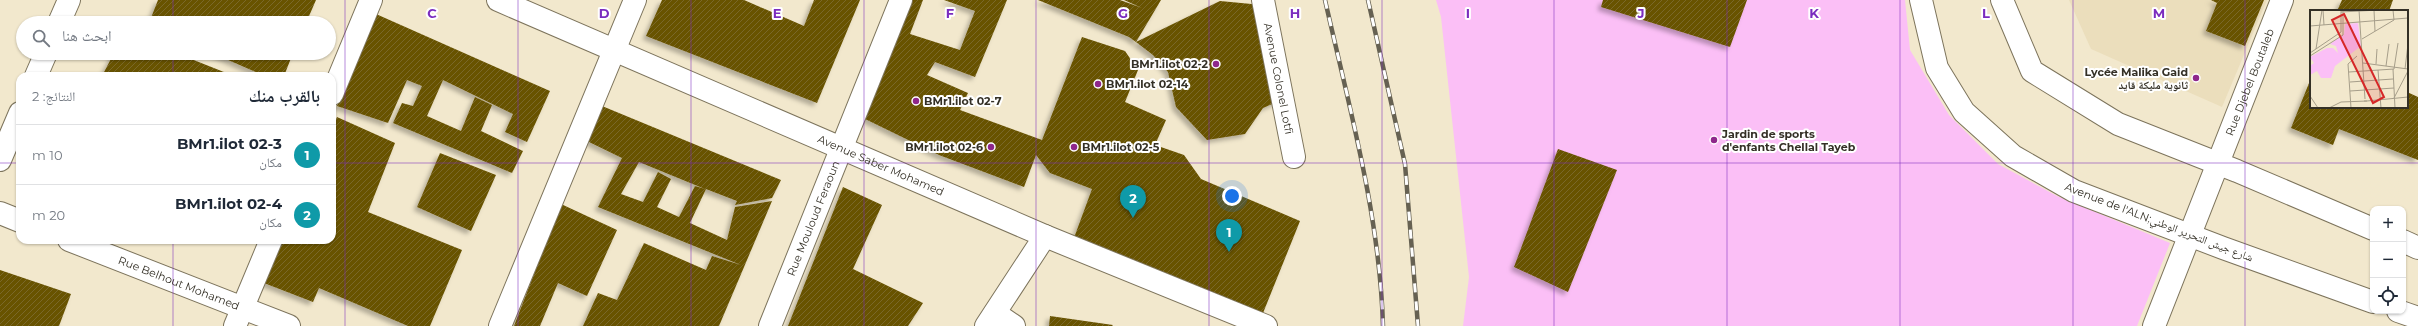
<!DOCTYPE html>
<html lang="ar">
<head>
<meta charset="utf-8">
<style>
  body { margin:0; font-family:Montserrat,"Noto Naskh Arabic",sans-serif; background:#f6f6f7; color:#1f2937; direction:rtl }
  .controls { position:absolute; right:12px; bottom:12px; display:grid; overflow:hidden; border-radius:8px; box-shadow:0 1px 3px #0004 }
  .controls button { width:36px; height:36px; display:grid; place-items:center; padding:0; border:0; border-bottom:1px solid #e0e1e3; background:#fff; color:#1f2937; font:20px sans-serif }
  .you { position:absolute; left:1232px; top:196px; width:14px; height:14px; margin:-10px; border:3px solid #fff; border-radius:50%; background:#1a73e8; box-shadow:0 0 0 6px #1a73e833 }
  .badge { display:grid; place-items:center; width:26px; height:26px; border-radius:50%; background:#b45309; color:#fff; font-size:13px; font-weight:700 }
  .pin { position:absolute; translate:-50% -33px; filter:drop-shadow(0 1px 2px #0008) }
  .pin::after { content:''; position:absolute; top:21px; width:14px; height:12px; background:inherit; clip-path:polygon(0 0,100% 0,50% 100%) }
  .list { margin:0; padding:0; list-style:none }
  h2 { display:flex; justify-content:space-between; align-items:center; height:52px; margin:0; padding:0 16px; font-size:17px }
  h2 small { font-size:13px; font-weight:400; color:#747a83 }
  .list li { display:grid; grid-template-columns:26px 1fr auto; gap:12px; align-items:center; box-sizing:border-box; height:60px; padding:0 16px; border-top:1px solid #e0e1e3 }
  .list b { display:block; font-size:15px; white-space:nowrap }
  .list p { margin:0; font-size:13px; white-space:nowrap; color:#747a83 }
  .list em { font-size:13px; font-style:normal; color:#747a83 }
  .icon { flex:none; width:22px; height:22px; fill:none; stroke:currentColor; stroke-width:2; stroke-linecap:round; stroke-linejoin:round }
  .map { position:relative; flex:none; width:2418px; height:326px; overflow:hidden; direction:ltr }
  .search { position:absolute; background:#fff; box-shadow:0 1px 3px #0004; left:16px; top:16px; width:320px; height:44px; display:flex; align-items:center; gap:10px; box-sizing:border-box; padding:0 14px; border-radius:22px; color:#747a83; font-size:15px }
  .panel { position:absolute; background:#fff; box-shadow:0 1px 3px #0004; left:16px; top:72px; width:320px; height:172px; border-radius:12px; direction:rtl }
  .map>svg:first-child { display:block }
  .built { fill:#ebdebc }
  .grass { fill:#fbbff6 }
  .building { fill:url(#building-hatch); fill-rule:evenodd; filter:url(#shadow) }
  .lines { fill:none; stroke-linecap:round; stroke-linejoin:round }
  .minor-casing { stroke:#7d745c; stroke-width:24 }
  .major-casing { stroke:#7d745c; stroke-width:24 }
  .minor { stroke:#fff; stroke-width:22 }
  .major { stroke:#fff; stroke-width:22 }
  .rail-casing { stroke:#666152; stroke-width:4.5 }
  .rail { stroke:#fff; stroke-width:3; stroke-dasharray:9; stroke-linecap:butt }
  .grid { fill:none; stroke:#7b2cbf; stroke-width:1; stroke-opacity:0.55 }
  .poi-dot { fill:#8e268b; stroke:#fff; stroke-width:1.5 }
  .labels { text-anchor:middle; stroke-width:4; stroke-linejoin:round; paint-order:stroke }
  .poi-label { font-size:11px; font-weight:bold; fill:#343026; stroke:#fff; text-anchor:start }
  .street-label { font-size:11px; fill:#343026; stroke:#fff }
  .inset-road { fill:none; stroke:#a69e8a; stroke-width:1 }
  .view { fill:#d62828; fill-opacity:0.15; stroke:#d62828; stroke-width:2 }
  .inset-edge { fill:none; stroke:#343026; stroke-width:2 }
  .grid-label { font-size:13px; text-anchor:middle; font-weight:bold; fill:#7b2cbf; stroke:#fff; stroke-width:4; stroke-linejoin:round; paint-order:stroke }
</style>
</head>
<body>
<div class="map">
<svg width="2418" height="326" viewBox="0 0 2418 326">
  <defs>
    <pattern id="building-hatch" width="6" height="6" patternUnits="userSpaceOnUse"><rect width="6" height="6" fill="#685204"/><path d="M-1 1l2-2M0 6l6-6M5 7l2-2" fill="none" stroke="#7a6829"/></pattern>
    <filter id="shadow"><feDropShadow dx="-3.5" dy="3.5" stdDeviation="2" flood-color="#0004"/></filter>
  </defs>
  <rect width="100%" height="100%" fill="#f2e8cd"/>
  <path class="built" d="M2069,0H2267L2222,107L2091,49Z"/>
  <path class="grass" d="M1436,0H1905L1910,50L1949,115L1998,164L2057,196L2170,243L2137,326H1463L1469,277L1441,17Z"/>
  <path class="building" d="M158,0H316L306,23H149Z
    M662,0H744L804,26L814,0H860L817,103L646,36Z
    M905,0H923L910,34L960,50L975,11L944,0H1007L975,77L935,62L927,75L968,93L960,110L1042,140L1082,37L1125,51L1138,70L1125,102L1166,120L1155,145L1184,155L1201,179L1300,221L1259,323L1071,246L1092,189L1050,173L1036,155L1024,187L939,155L861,117Z
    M1038,0H1120L1142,8L1124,0H1161L1136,42L1129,37Z
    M1603,0H1747L1730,47L1601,7Z
    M2211,0H2264L2245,46L2206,31L2217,3Z
    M2342,0H2393L2389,11H2337Z
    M1220,1L1262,5L1279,101L1263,108L1245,134L1207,140L1176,107L1168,72L1153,55L1136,42Z
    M376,14L550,91L527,142L505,132L513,114L443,80L427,116L461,131L475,97L492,105L481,131L523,151L512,173L393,123L402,103L413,106L422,86L407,80L388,123L337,106Z
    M114,53H176L234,76H102Z
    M212,53H293L284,76H265Z
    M2311,78V107H2407V92L2418,97V160L2339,129L2333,145L2291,128Z
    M602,106L781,180L772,198L735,205L737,201L706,189L690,223L727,240L735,207L772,201L719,326H583L598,293L617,300L644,243L706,270L712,256L741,265L598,207L622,158L587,141ZM639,162L705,189L695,186L679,217L657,207L671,179L658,172L643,202L621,194Z
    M337,117L395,143L368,212L462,250L430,326H408L319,288L313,302L264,283L283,240H332V129Z
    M1558,149L1617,170L1568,292L1514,267Z
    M440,153L496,175L471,231L417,207Z
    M843,187L882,205L853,269L923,303L908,326H788Z
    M561,204L617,230L587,296L558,283L540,326H514Z
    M0,270L71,294L59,326H0Z
    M1050,316L1113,325L1112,326H1049Z"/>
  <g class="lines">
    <g class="minor-casing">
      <g id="minor">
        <path id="s1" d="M498,0L1045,236L1266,326"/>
        <path id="s2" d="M1263,0L1294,157"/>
        <path d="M59,23L69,0"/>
        <path d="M36,76L46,53"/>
        <path d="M332,94L371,0"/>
        <path d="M0,160L20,113"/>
        <path d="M0,213L20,221"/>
        <path id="s3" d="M69,240L289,326"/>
        <path d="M995,313L1014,326"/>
        <path d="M235,326L271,240"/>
        <path d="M500,326L635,0"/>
        <path id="s4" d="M770,326L901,0"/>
        <path d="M986,326L1045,236"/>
        <path id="s5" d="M2154,326L2282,0"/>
      </g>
    </g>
    <g class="major-casing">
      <path id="major" d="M1921,0L1937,68L1964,112L2013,156L2074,191L2223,248L2373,302
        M2002,0L2032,71L2118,124L2237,171L2373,229
        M2403,241L2418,248
        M2398,311L2418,318"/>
    </g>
    <use href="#minor" class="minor"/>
    <use href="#major" class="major"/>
    <g class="rail-casing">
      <path id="rail" d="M1325,0C1349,106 1380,217 1383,326
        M1368,0L1405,164L1418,326"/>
    </g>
    <use href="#rail" class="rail"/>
  </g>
  <path class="grid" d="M173,0V23M345,0V326M518,0V326M691,0V326M864,0V326M1036,0V326M1209,0V326M1382,0V326M1554,0V326M1727,0V326M1900,0V326M2073,0V326M2245,0V326M173,53V76M0,163H20M332,163H2418M173,240V326"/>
  <g class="poi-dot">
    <circle cx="1216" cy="64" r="4"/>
    <circle cx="2196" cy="78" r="4"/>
    <circle cx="1098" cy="84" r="4"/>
    <circle cx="916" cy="101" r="4"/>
    <circle cx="1714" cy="140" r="4"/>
    <circle cx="991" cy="147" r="4"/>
    <circle cx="1074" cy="147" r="4"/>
  </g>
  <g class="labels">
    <g class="poi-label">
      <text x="1208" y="68" text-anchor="end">BMr1.ilot 02-2</text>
      <text x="2188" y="76" text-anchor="end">Lycée Malika Gaid<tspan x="2188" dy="13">ثانوية مليكة قايد</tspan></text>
      <text x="1106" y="88">BMr1.ilot 02-14</text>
      <text x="924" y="105">BMr1.ilot 02-7</text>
      <text x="1722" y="138">Jardin de sports<tspan x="1722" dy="13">d'enfants Chellal Tayeb</tspan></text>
      <text x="983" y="151" text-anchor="end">BMr1.ilot 02-6</text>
      <text x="1082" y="151">BMr1.ilot 02-5</text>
    </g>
    <g class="street-label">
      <text dy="4" stroke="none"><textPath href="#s2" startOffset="80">Avenue Colonel Lotfi</textPath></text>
      <text dy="4" stroke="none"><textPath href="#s5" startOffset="262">Rue Djebel Boutaleb</textPath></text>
      <text dy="4" stroke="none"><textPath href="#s1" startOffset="417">Avenue Saber Mohamed</textPath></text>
      <text dy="4" stroke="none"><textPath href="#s4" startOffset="116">Rue Mouloud Feraoun</textPath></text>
      <text transform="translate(2159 222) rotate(21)" y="4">Avenue de l'ALN;شارع جيش التحرير الوطني</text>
      <text dy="4" stroke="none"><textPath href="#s3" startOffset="118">Rue Belhout Mohamed</textPath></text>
    </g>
  </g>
  <g transform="translate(2310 10)">
    <rect width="98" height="98" fill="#f2e8cd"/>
    <path d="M48,13L51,36L25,56L21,68H11L7,61L0,65V56L4,53L0,47L17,38H23L28,43L26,36L20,34L34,24L35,14Z" fill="#fbbff6"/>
    <path class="inset-road" d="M13,0L14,15M49,0L55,89M64,0L65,21M31,2L69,0M0,16L98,8M52,29L84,10L83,0M6,39L12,0M0,43L31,22V0M0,46L33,25V0M53,53L98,59M66,54L67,39M76,56L79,34M83,59L85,98M95,59L98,34M68,60L71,98M39,62L84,59L88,33M40,72L83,69M40,81L84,78M0,86L8,98M84,88L98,61M57,91L98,87M19,98L31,92L57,91H54M41,98L38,54L47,46"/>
    <path class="view" d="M34,4L74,87L63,93L22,10Z"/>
    <rect width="98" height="98" class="inset-edge"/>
  </g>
  <g class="grid-label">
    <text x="432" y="18">C</text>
    <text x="604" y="18">D</text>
    <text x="777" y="18">E</text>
    <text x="950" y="18">F</text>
    <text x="1123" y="18">G</text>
    <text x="1295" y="18">H</text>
    <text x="1468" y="18">I</text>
    <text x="1641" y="18">J</text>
    <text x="1814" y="18">K</text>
    <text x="1986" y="18">L</text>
    <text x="2159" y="18">M</text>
  </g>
</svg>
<div class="controls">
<button>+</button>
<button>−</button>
<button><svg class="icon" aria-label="locate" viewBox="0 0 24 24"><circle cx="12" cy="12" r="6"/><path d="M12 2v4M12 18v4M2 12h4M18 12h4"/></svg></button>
</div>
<div class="you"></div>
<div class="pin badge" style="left:1229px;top:252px;background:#0f9aa8">1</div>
<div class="pin badge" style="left:1133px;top:218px;background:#0f9aa8">2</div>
<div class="search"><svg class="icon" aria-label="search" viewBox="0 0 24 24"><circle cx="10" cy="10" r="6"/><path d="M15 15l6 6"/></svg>ابحث هنا</div>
<section class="panel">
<h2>بالقرب منك<small>النتائج: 2</small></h2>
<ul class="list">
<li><span class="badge" style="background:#0f9aa8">1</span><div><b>BMr1.ilot 02-3</b><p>مكان</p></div><em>10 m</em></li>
<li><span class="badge" style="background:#0f9aa8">2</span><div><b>BMr1.ilot 02-4</b><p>مكان</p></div><em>20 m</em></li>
</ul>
</section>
</div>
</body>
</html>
